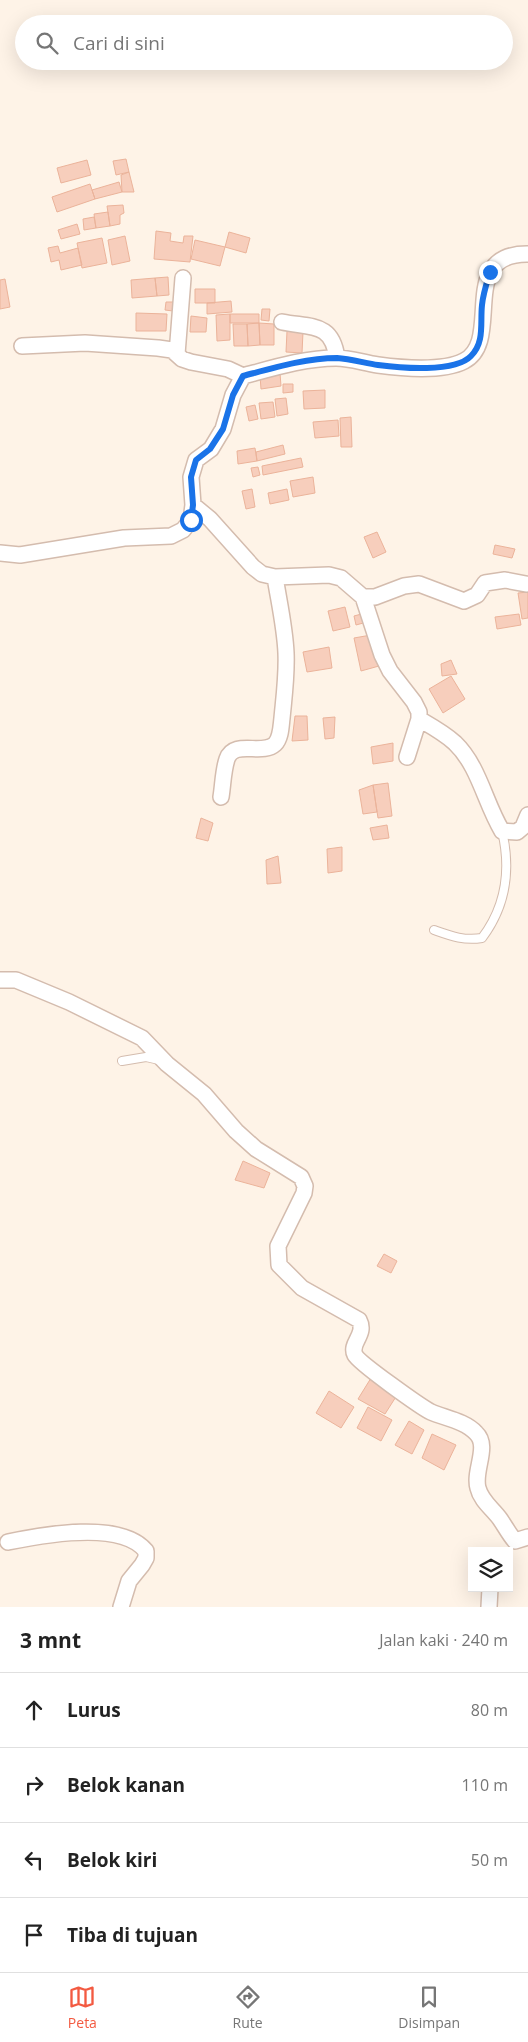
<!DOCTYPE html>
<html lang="id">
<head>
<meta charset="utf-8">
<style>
  body { margin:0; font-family:"Open Sans",sans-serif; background:#f2f2f2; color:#222 }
  .controls { position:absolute; right:15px; bottom:15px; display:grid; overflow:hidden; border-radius:0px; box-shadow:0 5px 20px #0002 }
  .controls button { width:45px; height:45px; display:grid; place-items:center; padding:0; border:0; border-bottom:1px solid #e0e0e0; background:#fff; color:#222; font:25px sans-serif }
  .stop { position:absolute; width:15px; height:15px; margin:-11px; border:4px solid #1a73e8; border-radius:50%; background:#fff }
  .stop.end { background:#1a73e8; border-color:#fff; box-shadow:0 1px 5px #0008 }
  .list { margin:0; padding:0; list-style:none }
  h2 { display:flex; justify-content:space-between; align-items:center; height:65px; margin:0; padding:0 20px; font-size:21px }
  h2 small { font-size:16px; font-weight:400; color:#767676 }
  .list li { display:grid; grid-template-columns:32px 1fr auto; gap:15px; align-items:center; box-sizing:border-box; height:75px; padding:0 20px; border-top:1px solid #e0e0e0 }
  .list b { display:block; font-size:19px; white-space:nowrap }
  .list em { font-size:16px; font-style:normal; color:#767676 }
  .icon { flex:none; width:28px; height:28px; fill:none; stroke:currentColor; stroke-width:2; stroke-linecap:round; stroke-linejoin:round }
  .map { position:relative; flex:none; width:528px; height:1607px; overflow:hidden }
  .search { position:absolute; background:#fff; box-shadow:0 5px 20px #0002; left:15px; right:15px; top:15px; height:55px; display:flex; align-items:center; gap:12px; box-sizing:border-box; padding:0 18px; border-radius:28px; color:#767676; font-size:19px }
  .sheet { height:365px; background:#fff }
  nav { display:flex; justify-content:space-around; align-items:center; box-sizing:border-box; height:70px; border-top:1px solid #e0e0e0; background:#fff; font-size:14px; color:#767676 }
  nav a { display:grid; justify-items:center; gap:2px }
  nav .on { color:#f35a41 }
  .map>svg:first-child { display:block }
  .building { fill:#f7cebc; stroke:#ebb39a }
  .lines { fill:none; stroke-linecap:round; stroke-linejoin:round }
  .lane-casing { stroke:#d4bcae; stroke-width:10 }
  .street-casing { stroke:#d4bcae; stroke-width:18 }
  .lane { stroke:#fff; stroke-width:8 }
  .street { stroke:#fff; stroke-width:15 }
  .route { stroke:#1a73e8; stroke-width:6 }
</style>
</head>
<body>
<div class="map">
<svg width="528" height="1607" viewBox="0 0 528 1607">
  <rect width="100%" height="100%" fill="#fef3e7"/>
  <path class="building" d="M126,159L129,172L116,175L113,161Z
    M87,160L91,175L61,183L57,168Z
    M129,172L134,192H122L121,175Z
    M119,182L122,192L95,199L92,190Z
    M90,184L95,199L57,212L52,197Z
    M123,205L124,213L120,215V224L110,226L107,206Z
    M108,212L110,226L96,228L94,214Z
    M94,217L96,228L84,230L83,219Z
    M77,224L80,234L61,239L58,230Z
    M156,231L171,233L170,241L183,243L184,236H193L190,262L154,259Z
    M229,232L250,238L246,253L225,247Z
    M125,236L130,261L112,265L108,240Z
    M102,238L107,263L82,268L77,243Z
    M195,240L225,247L220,266L191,259Z
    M58,246L60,253L78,248L82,265L61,270L59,260L51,262L48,248Z
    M168,277L169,295L157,296L155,278Z
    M155,278L157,296L132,298L131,280Z
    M5,279L10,307L0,309V280Z
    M195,289H215V303H195Z
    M231,301L232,312L207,314V303Z
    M166,302H174L173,311L165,310Z
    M262,309H270L269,321L261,320Z
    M136,313L167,314L166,331H136Z
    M230,314V340L217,341L216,315Z
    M230,314H259V323H230Z
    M191,316L207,318L206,332H190Z
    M259,323L274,324V345H260Z
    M259,323L260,345L248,346L247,324Z
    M233,324H247L248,346H234Z
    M287,331L303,332L302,353L286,352Z
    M280,373L281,386L261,389L260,376Z
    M283,384H293V392L283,393Z
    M325,390V408L304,409L303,391Z
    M286,398L288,414L277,416L275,399Z
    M273,402L275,417L261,419L259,403Z
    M255,405L258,419L249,421L246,407Z
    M351,417L352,447H341L340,418Z
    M338,420L339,436L315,438L313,422Z
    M283,445L285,454L257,461L256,452Z
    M255,448L257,461L238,464L237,451Z
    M301,458L303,467L263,475L262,466Z
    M258,467L260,475L253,477L251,468Z
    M313,477L315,493L293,497L290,481Z
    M252,489L255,507L246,509L242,491Z
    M287,489L289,500L270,504L268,493Z
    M377,532L386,552L373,558L364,537Z
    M495,545L515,549L512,558L493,554Z
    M528,592V618L522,619L518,593Z
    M345,607L350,627L333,631L328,611Z
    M365,613L367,622L356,625L354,616Z
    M519,614L521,625L497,629L495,617Z
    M371,635L379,666L361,671L354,638Z
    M329,647L332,668L307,672L303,652Z
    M451,660L457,674L442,676L441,664Z
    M451,676L465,699L443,713L429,689Z
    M295,716H307L308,740L292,741Z
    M335,717L334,738L325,739L323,718Z
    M393,743V761L373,764L371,747Z
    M388,783L392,816L378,818L373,785Z
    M373,785L377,812L363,814L359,790Z
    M201,818L213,823L208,841L196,838Z
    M387,825L389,838L373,840L370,828Z
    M342,847V871L328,873L327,849Z
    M278,856L281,883L267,884L266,860Z
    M243,1161L270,1173L264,1188L235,1180Z
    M384,1254L397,1261L391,1273L377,1266Z
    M371,1378L399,1392L385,1414L358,1399Z
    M329,1391L354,1407L341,1428L316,1413Z
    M368,1407L392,1420L381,1441L357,1428Z
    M409,1421L424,1430L412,1454L395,1445Z
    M432,1434L456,1445L444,1470L422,1458Z"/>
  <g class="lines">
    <g class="lane-casing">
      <path id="lane" d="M434,930C451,936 464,941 482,938C506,906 511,869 502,831
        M122,1061L146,1057L159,1060"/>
    </g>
    <g class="street-casing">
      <path id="street" d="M282,322C312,328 332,322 337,358
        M22,346L85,343L158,348L172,350L182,359L191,362L228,369L243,376
        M177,354L183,278
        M193,505L210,519L253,567L262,574L275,577L329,575L341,578L363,597L382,655L390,671L414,702L419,712V719L407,757
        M0,553L20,555L124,538L171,536L183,530L191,520L193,505L191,477L196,460L211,449L223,429L233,395L243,376C273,368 305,358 336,358C350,358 364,363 378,365C400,368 443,372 464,361C504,341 456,253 528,254
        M363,597H375L404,586L419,584L464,601L477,595L485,583L505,580L526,584
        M419,719C431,726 444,733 455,743C479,766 485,803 502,831L517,832L523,827L528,815
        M221,797C223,785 223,771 227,759C234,739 262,756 275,744C281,738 281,726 282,718C284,697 287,675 286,653C285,628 279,602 275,577
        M0,980H16L69,1002L142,1038L167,1064L204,1094L236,1131L256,1149L301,1177L305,1186L304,1193L278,1246L279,1265L302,1288L359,1320C367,1335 349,1343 355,1355C359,1363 421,1407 431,1412C445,1418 465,1421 476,1433C490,1446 473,1471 478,1488C481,1501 493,1509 500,1519C505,1526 509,1534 515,1541L528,1537
        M8,1542C42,1535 121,1520 146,1551V1558L142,1565L129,1581L121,1607
        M489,1607L490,1588"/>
    </g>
    <use href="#lane" class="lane"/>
    <use href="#street" class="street"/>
  </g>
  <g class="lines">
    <path class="route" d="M191,520L193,505L191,477L196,460L210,449L223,429L233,395L243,376C273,368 306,358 337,358C350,359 365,363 378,365C400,368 455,373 471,356C485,342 480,323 482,305C483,294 487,282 490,272"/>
  </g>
</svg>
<div class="controls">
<button><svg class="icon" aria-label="layers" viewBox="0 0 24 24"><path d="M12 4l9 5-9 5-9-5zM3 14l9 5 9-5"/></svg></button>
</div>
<div class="stop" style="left:191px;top:520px"></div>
<div class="stop end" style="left:490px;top:272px"></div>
<div class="search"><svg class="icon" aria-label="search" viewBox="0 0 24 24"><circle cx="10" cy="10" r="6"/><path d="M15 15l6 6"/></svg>Cari di sini</div>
</div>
<section class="sheet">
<h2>3 mnt<small>Jalan kaki · 240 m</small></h2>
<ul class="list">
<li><svg class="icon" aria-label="ahead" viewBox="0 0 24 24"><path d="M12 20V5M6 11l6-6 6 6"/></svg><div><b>Lurus</b></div><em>80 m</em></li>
<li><svg class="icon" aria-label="right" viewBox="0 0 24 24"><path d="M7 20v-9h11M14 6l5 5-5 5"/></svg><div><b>Belok kanan</b></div><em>110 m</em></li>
<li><svg class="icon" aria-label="left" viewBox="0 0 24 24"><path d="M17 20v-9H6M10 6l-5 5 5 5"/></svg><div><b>Belok kiri</b></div><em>50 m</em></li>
<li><svg class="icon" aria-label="arrive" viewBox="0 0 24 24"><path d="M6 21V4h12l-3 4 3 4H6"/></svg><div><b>Tiba di tujuan</b></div></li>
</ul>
</section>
<nav>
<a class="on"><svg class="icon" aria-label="map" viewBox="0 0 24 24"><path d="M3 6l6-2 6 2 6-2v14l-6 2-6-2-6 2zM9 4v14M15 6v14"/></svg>Peta</a>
<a><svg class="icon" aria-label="directions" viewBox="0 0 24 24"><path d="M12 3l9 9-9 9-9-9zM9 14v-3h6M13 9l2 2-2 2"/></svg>Rute</a>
<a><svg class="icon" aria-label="saved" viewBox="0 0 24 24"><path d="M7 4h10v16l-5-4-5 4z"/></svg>Disimpan</a>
</nav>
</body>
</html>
